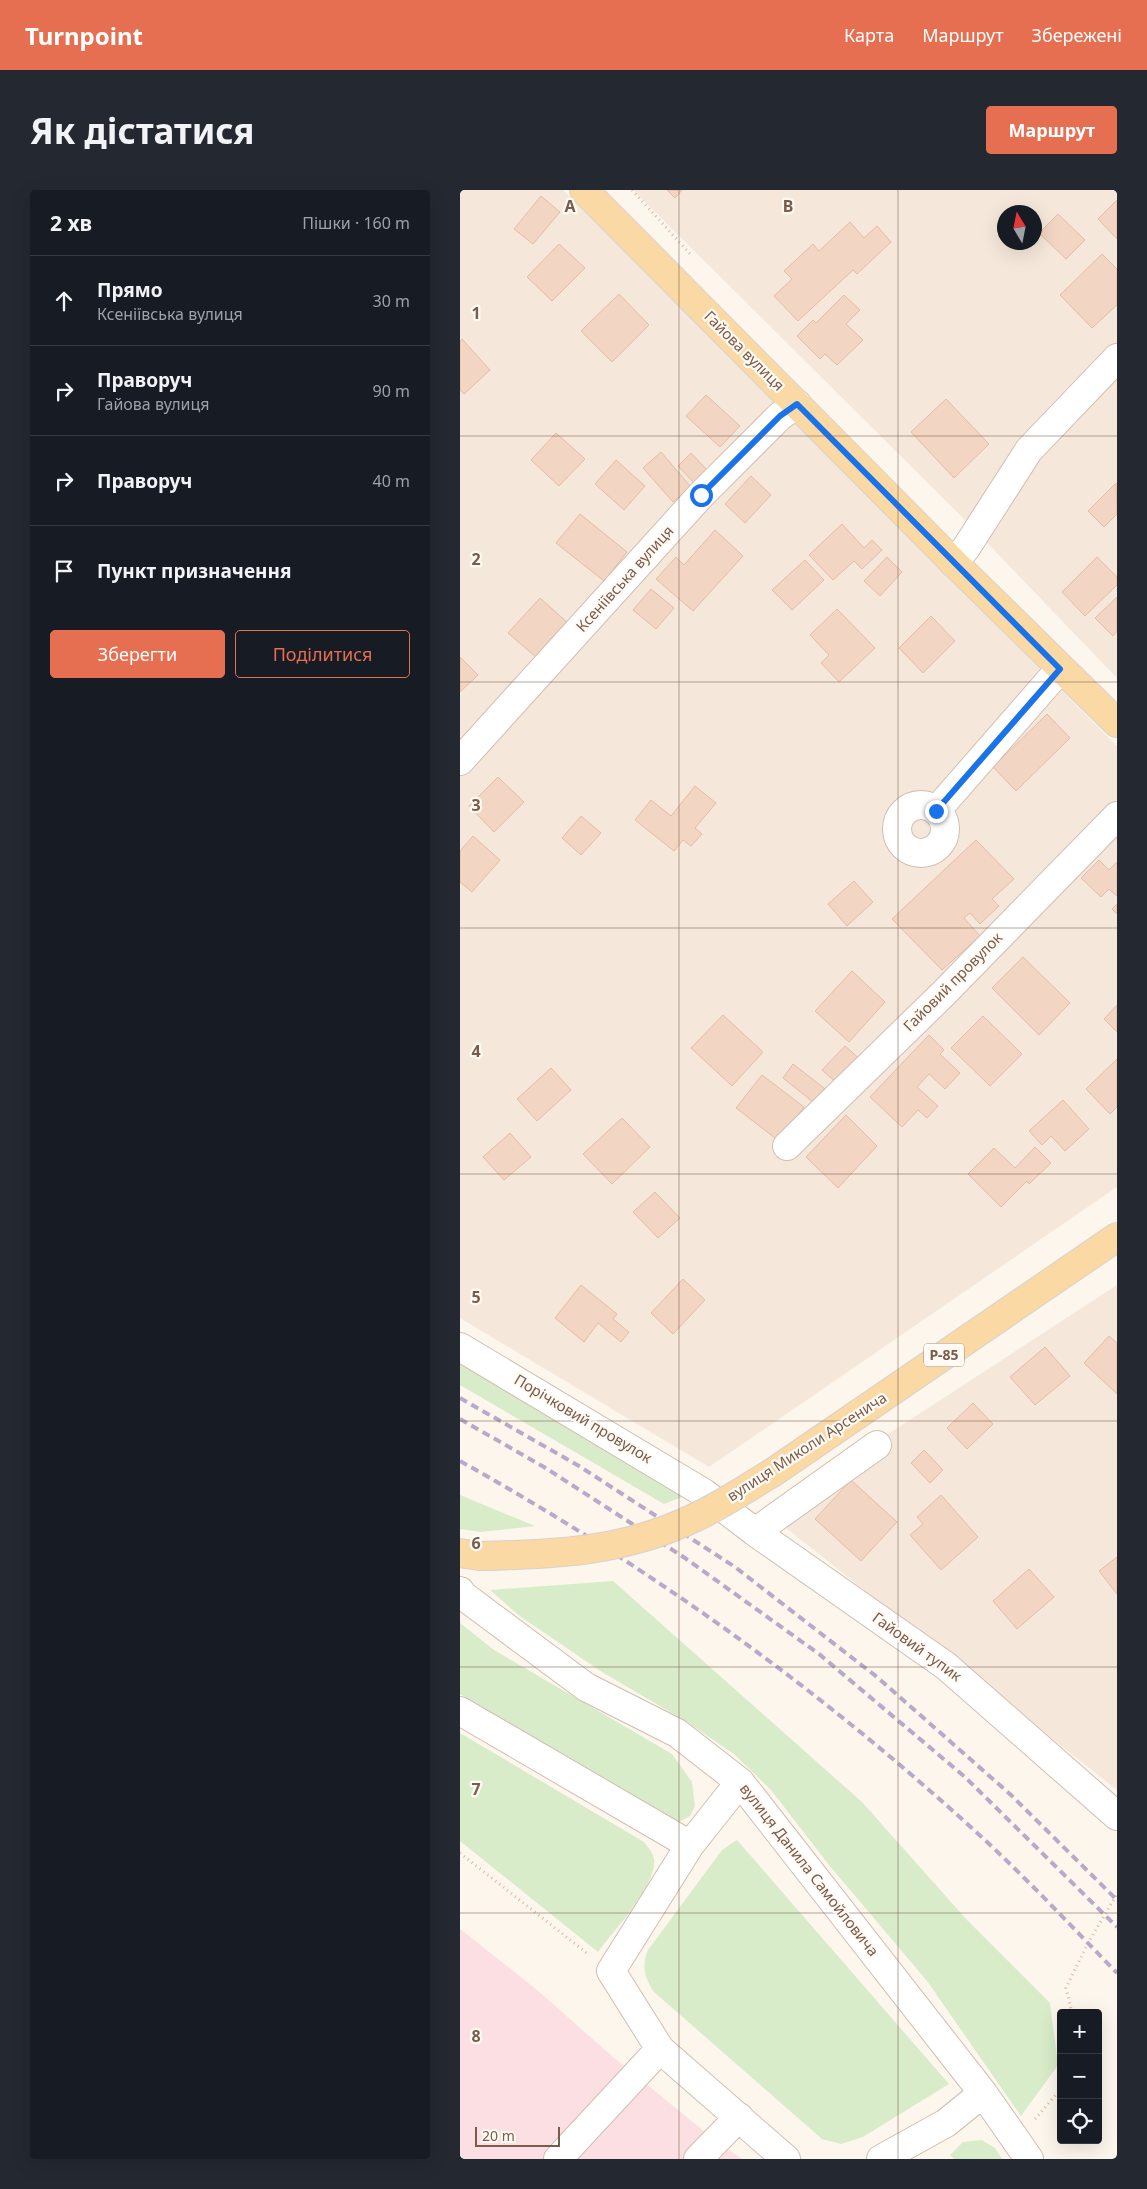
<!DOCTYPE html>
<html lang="uk">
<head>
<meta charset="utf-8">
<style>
  body { margin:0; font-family:"Noto Sans",sans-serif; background:#242831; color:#f1f3f6 }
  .controls { position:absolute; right:15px; bottom:15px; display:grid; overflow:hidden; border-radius:5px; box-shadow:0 5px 20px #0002 }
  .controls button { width:45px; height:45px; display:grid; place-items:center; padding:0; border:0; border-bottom:1px solid #363941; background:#171b24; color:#f1f3f6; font:25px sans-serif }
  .compass { position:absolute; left:537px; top:15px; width:45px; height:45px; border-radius:50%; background:#171b24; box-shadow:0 5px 20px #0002; rotate:350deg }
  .scale { position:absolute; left:15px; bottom:12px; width:85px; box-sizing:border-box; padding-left:5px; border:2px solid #7a5c4d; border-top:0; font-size:14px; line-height:18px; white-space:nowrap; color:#7a5c4d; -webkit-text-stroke:4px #fffaf3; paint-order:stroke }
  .stop { position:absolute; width:15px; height:15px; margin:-11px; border:4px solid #1a73e8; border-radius:50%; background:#fff }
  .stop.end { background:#1a73e8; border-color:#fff; box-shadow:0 1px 5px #0008 }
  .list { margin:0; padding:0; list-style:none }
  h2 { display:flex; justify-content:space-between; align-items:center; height:65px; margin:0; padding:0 20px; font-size:21px }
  h2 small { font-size:16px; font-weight:400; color:#9ea1a6 }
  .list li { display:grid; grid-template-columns:32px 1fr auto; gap:15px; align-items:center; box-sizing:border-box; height:90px; padding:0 20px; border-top:1px solid #363941 }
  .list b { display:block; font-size:19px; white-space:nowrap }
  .list p { margin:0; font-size:16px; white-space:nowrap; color:#9ea1a6 }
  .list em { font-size:16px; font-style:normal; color:#9ea1a6 }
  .actions { display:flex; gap:10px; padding:15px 20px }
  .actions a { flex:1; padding:11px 0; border:1px solid #e76f51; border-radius:5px; text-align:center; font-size:18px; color:#e76f51 }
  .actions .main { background:#e76f51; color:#fff }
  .icon { flex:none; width:28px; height:28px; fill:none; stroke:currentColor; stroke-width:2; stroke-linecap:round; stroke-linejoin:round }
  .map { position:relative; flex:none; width:657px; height:1969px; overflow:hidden; border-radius:5px }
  header { display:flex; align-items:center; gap:30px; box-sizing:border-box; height:70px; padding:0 25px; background:#e76f51; color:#fff }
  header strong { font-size:24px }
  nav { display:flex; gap:28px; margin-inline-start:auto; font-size:18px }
  .intro { display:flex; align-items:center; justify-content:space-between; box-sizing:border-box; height:120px; padding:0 30px }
  h1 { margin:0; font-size:35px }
  .button { padding:12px 22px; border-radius:5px; background:#e76f51; color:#fff; font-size:18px; font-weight:700 }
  main { display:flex; gap:30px; padding:0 30px }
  aside { flex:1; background:#171b24; border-radius:5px; box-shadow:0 5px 20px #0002 }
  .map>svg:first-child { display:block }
  .residential { fill:#f5e8da; fill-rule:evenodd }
  .medical { fill:#fbdfe3 }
  .green { fill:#d8ecc9 }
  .building { fill:#f3d5c3; stroke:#e6bba3 }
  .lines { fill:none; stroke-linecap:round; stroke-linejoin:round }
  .minor-casing { stroke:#d1beb0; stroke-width:30 }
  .major-casing { stroke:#dad1cd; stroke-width:30 }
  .path { stroke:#d9b8a5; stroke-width:3; stroke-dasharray:1 4; stroke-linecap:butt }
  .minor { stroke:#fff; stroke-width:28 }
  .major { stroke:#fbd9a5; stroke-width:28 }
  .rail { stroke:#b9a8c9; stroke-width:4; stroke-dasharray:8 5; stroke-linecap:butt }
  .major-bridge-casing { stroke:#dad1cd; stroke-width:30; stroke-linecap:butt }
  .major-bridge { stroke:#fbd9a5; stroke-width:28 }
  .route { stroke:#1a73e8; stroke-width:6 }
  .grid { fill:none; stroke:#7a5c4d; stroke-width:1; stroke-opacity:0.55 }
  .labels { text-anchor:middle; stroke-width:4.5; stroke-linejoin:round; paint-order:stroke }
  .shield { fill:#fffaf3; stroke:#a28b7f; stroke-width:1 }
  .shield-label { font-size:14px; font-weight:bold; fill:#7a5c4d }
  .street-label { font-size:15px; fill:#7a5c4d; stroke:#fffaf3 }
  .grid-label { font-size:16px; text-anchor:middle; font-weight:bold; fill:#7a5c4d; stroke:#fffaf3; stroke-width:4.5; stroke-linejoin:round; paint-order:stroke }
</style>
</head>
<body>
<header>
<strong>Turnpoint</strong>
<nav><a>Карта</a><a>Маршрут</a><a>Збережені</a></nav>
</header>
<div class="intro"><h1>Як дістатися</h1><a class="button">Маршрут</a></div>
<main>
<aside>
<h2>2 хв<small>Пішки · 160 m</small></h2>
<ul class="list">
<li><svg class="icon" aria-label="ahead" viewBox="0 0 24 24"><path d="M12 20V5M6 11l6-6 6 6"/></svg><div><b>Прямо</b><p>Ксеніївська вулиця</p></div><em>30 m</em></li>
<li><svg class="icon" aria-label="right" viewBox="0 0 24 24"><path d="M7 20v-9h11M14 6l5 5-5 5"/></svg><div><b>Праворуч</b><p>Гайова вулиця</p></div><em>90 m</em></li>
<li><svg class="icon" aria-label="right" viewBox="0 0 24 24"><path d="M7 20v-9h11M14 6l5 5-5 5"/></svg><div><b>Праворуч</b></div><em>40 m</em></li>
<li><svg class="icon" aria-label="arrive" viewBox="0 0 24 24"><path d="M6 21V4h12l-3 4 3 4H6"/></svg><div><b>Пункт призначення</b></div></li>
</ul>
<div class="actions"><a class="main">Зберегти</a><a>Поділитися</a></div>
</aside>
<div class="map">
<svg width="657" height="1969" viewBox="0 0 657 1969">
  <rect width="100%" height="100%" fill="#fdf6ec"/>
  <path class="residential" d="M0,0H103L657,556V997L249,1277L0,1128Z
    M173,0H657V488L508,333ZM544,22H574V52H544Z
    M657,1095V1600L307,1323Z"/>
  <path class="medical" d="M0,1739L77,1800L153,1867L256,1951L282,1969H0Z"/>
  <path class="green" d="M0,1174L229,1304L204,1314L0,1195Z
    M0,1305L75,1336L21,1342L0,1339Z
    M153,1391L402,1612L507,1730L590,1813L598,1875L561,1926L467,1791L369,1675L311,1600L274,1564L227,1532L142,1482L61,1427L30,1400Z
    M0,1433L34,1460L212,1564L232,1592L235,1616L230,1626L219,1632L0,1504Z
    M0,1543L184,1652C188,1657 193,1663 194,1669C197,1696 154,1740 138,1762L0,1651Z
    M277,1650L489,1894L403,1947L381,1954L362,1949L194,1802C185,1788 181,1776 188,1760L262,1660Z
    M522,1950L535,1958L542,1969H494L490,1965L503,1952Z"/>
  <path class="building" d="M207,0H222L215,8Z
    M81,6L100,22L73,54L54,39Z
    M657,10V49L638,29Z
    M598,24L625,50L606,69L579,43Z
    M390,32L404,48L417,36L431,52L397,84L393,80L338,131L314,106L332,89L324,81L353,54L359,61Z
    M99,54L125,78L92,111L67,87Z
    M642,64L657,79V115L632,138L600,105Z
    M159,104L189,135L152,172L121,141Z
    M384,105L400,120L386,134L403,150L377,175L365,164L360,169L337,146L353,130L356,133Z
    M2,149L30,180L4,204L0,200V151Z
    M246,205L280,236L260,257L226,226Z
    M486,209L529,254L494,288L451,242Z
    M96,243L125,269L99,296L71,270Z
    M201,262L231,297L213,312L183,278Z
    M231,263L249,282L236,295L218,276Z
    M156,270L185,296L164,320L135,294Z
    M291,286L311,305L285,333L265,314Z
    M656,293L657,324L644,337L628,321Z
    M120,324L167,362L144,391L96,353Z
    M382,334L404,358L412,350L422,360L402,379L394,371L373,390L349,365Z
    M255,340L283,366L233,421L196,389L216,367L224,375Z
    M427,367L442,382L420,406L404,391Z
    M637,367L657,387V395L625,426L602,402Z
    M345,370L364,390L332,420L312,400Z
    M191,399L214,418L196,439L173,420Z
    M657,407V441L653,446L635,428Z
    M80,408L108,433L77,468L48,443Z
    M377,419L415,458L379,492L361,473L369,465L350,445Z
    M471,426L495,451L463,483L439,458Z
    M0,467L18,485L0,502Z
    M587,524L610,548L556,601L533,577Z
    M38,587L64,612L34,642L9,616Z
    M235,596L256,613L235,638L242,644L231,656L223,650L214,661L175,630L191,610L211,626Z
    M121,626L141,643L121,665L102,648Z
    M13,646L40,670L12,702L0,692V661Z
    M516,650L554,689L532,709L539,716L520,734L510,723L504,728L520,746L482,780L432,729Z
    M639,670L649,680L657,672V706L649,699L641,707L621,688Z
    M394,691L413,712L387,736L368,714Z
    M657,714V724L652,719Z
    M563,767L610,813L579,845L532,798Z
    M392,781L425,812L389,852L355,821Z
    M657,815V842L644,829Z
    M263,825L303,862L272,896L231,858Z
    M523,826L562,864L530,896L491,858Z
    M469,845L484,860L480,864L500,883L485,899L469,884L457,897L478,916L467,928L458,920L442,937L410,907Z
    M385,856L402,871L379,895L362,880Z
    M657,869V917L650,924L626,899Z
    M333,874L369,902L358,916L323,888Z
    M91,878L111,900L77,931L57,909Z
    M302,885L344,917L319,951L276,918Z
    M603,910L629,939L605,961L591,946L582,955L569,941Z
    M386,925L417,956L378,998L346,967Z
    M162,928L190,957L152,994L123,964Z
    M50,943L71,967L44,990L23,967Z
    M575,957L591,973L569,994L567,991L541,1017L508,984L534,958L555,978Z
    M195,1002L220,1028L198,1048L173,1022Z
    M223,1089L245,1110L213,1144L191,1123Z
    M121,1095L157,1124L153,1129L169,1142L161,1152L138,1133L124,1152L95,1128Z
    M649,1146L657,1153V1204L624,1173Z
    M585,1157L610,1186L575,1215L550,1187Z
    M513,1213L533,1234L507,1259L487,1238Z
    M464,1260L483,1280L470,1293L451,1273Z
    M391,1290L437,1332L401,1371L355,1329Z
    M481,1305L518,1347L481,1380L450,1345L463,1334L457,1327Z
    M657,1367V1404L639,1381Z
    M569,1379L594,1407L557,1439L533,1411Z"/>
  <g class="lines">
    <g class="minor-casing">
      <path id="minor" d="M494,373L506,358L569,260L657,168
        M0,571L241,305L320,226L337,214
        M437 639a24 24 0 1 1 48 0a24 24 0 1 1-48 0Z
        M476,621L600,479
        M327,956L484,803L657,626
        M0,1157L244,1303L295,1342L486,1476L657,1626
        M295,1342L417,1255
        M0,1401L1,1404L126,1497L217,1543L280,1592L523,1903L569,1969
        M0,1521L230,1655L280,1592
        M230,1655L151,1781L200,1859L326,1969
        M98,1969L200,1859
        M238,1969L279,1927
        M421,1969L486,1933L523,1903"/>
    </g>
    <g class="major-casing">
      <path id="major" d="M124,0L494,373L657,533
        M312,1283L657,1047
        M0,1363L20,1366"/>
    </g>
    <path class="path" d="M172,0L231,65
      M0,1663L128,1764
      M612,1823L606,1798L628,1753L657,1704
      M575,1929L601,1899"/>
    <use href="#minor" class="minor"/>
    <use href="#major" class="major"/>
    <path class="rail" d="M0,1208L119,1276L275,1377L417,1487L551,1605L657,1710
      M0,1229L84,1277L225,1368L359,1464L505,1587L657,1737
      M0,1271C190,1377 367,1504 527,1652C572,1694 614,1739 657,1783"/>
    <g class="major-bridge-casing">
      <path id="major-bridge" d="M20,1366C98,1364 164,1362 236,1327C262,1315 287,1298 312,1283"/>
    </g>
    <use href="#major-bridge" class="major-bridge"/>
  </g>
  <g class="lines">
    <path class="route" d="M241,305L320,226L337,214L600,479L476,621"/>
  </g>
  <path class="grid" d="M219,0V1969M438,0V1969M0,246H657M0,492H657M0,738H657M0,984H657M0,1231H657M0,1477H657M0,1723H657"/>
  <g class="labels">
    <rect class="shield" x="464" y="1153.5" width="40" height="23" rx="4"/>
    <g class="shield-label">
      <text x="484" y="1170">Р-85</text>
    </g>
    <g class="street-label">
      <text transform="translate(284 161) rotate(45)" y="5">Гайова вулиця</text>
      <text transform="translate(165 389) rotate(-48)" y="5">Ксеніївська вулиця</text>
      <text transform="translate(493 792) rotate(-45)" y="5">Гайовий провулок</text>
      <text transform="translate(123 1229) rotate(31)" y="5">Порічковий провулок</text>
      <text transform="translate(347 1257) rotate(-33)" y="5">вулиця Миколи Арсенича</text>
      <text transform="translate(457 1457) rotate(36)" y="5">Гайовий тупик</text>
      <text transform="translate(349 1680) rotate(52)" y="5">вулиця Данила Самойловича</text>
    </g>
  </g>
  <g class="grid-label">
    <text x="110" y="22">A</text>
    <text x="328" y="22">B</text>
    <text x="16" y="129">1</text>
    <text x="16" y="375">2</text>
    <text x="16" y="621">3</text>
    <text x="16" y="867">4</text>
    <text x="16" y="1113">5</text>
    <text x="16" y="1359">6</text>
    <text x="16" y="1605">7</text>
    <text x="16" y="1852">8</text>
  </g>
</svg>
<div class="controls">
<button>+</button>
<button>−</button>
<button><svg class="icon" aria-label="locate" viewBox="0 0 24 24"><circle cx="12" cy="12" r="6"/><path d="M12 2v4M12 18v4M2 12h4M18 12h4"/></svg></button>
</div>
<svg class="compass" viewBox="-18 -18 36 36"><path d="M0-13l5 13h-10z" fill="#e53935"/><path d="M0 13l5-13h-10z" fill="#9ea1a6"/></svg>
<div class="scale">20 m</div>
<div class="stop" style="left:241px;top:305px"></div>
<div class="stop end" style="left:476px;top:621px"></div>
</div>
</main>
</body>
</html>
